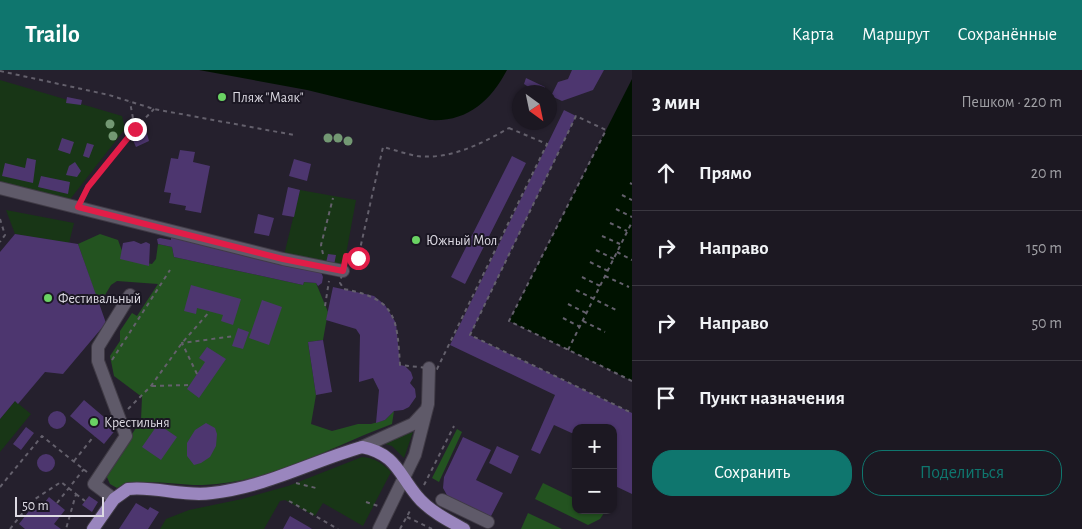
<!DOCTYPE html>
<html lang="ru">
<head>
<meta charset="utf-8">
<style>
  body { margin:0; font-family:"Alegreya Sans",sans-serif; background:#29252f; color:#f1f3f6 }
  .controls { position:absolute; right:15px; bottom:15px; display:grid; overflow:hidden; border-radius:10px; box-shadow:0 1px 4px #0004 }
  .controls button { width:45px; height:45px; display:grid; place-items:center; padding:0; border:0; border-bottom:1px solid #3a3740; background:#1c1822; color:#f1f3f6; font:25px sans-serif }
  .compass { position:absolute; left:512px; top:15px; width:45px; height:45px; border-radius:50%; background:#1c1822; box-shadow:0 1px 4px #0004; rotate:147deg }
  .scale { position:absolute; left:15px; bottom:12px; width:89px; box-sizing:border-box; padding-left:5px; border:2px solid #dddae3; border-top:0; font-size:14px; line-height:18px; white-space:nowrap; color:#dddae3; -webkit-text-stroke:4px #1b1723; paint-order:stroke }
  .stop { position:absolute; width:15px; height:15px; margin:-11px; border:4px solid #e11d48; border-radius:50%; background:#fff }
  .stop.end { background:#e11d48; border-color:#fff; box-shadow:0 1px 5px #0008 }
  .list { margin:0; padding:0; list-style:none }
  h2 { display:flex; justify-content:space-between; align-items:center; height:65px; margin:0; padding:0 20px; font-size:21px }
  h2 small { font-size:16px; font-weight:400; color:#a0a0a5 }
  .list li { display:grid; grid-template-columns:32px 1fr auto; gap:15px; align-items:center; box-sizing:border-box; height:75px; padding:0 20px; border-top:1px solid #3a3740 }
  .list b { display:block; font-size:19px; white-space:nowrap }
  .list em { font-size:16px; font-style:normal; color:#a0a0a5 }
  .actions { display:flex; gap:10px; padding:15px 20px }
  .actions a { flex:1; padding:11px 0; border:1px solid #0f766e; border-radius:20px; text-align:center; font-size:18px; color:#0f766e }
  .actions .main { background:#0f766e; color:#fff }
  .icon { flex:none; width:28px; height:28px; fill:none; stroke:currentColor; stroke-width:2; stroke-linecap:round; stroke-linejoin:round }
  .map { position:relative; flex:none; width:632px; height:459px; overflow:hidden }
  header { display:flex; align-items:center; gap:30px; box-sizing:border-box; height:70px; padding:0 25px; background:#0f766e; color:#fff }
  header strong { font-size:24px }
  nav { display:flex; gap:28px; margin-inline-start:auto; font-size:18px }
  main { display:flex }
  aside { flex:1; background:#1c1822 }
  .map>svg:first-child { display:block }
  .green { fill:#183616 }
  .forest { fill:#235320 }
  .water { fill:#001200 }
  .pier { fill:#25202d }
  .building { fill:#4d366f }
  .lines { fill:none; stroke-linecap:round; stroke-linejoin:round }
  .minor-casing { stroke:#403b46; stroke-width:14 }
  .major-casing { stroke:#403b46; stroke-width:14 }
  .path { stroke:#64606c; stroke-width:2; stroke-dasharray:4 4; stroke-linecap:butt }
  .minor { stroke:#5f5a69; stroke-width:12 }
  .major { stroke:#9a86be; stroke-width:12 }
  .tree { fill:#739873 }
  .route { stroke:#e11d48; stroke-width:6 }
  .poi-dot { fill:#6ad363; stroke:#1b1723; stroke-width:2 }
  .labels { text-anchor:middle; stroke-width:4; stroke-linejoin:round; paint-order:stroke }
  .poi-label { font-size:14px; fill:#dddae3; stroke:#1b1723; text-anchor:start }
</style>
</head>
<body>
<header>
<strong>Trailo</strong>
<nav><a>Карта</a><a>Маршрут</a><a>Сохранённые</a></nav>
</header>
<main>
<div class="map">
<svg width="632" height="459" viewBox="0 0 632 459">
  <rect width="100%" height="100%" fill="#25202d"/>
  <path class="green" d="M0,10L122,46L125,59L68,132L0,114Z
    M300,120L356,130L343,201L283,189Z
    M6,140L74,153L69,173L15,164Z
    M15,331L31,344L0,382V349Z
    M413,362L404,388L392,376L381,373Z
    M362,387C375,388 382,393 391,402L363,456L323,433L315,446L285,430L280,431L264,459H160L166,449L189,440L242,429L288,416Z"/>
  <path class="forest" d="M100,164L118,170L125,189L152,194L156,189L158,174L172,177L174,187L303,215L304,212L316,213L328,242L323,270L308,272L316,325L311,354L332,361L358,354H371L385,350L394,341L392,354C327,378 275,412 203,415C177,416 139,406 117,418L110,414L106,405L141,350L142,327L114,306L110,286L120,271V261L132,243L137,246L158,214L117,211L111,215L99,235L78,174Z
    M457,359L462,362L439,412L432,408Z
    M543,413L576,429V440H599L604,443L600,449L588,455L535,429Z
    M528,443L562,459H521Z"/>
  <path class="water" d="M199,0H507C490,32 467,52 430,50L307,20Z
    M632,9V311L509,251Z"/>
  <path class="pier" d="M604,59L606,60L509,251L632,311V313L506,252Z"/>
  <path class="building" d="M572,0H604L593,20L562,31L551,26L558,12L568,9Z
    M526,8L545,17L542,22H528L530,18L524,14Z
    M67,27L82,30L81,35L66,33Z
    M564,40L576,46L470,265L632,343V424L613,415V358H576V365L554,355L540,384L531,380L555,325L450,275Z
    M146,60L149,71L136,77L132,68Z
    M62,68L74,72L70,84L58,80Z
    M87,73L94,75L89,88L83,86Z
    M180,80L195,82L193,92L210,96L201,143L185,140L186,136L169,133L171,123L164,122L171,88L178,89Z
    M512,86L526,93L465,214L451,207Z
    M27,88L36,90L33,113L2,106L5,93L25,98Z
    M294,89L311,94L307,111L289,106Z
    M75,92L81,101L77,107L66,105L69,96Z
    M41,106L70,112L68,124L38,117Z
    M288,117L300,120L294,147L282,145Z
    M258,144L274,148L269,166L254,163Z
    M15,164L78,174L106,253L63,304L45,302L18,334L15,331L0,349V182Z
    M171,167L321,202L323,207L322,213L318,216L316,213L304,212L303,215L174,187L172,177L158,174L157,169L160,168L171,170Z
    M134,171L141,174L146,172L150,174L149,196L120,189L123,173Z
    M328,184L336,185L334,195L326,193Z
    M191,215L241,229L233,255L221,251L223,245L197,238L196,244L184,241Z
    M333,217L374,226L385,235L396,253L400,295L405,296L411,302L413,308L410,313L415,319L416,327L409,337L403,340L394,341L385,350L376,353L379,320L373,308L359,312L360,265L356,259L326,250Z
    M262,230L282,237L269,275L249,268Z
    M238,258L249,262L243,279L232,276Z
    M323,270L332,322L316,325L308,272Z
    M207,277L226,289L199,328L187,319L205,292L199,288Z
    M84,330L117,358L104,374L70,346Z
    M48 350a9 9 0 1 1 18 0a9 9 0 1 1-18 0Z
    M206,353L215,358L217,364L216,376L210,387L201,393L194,395L187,386V373L195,360Z
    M158,354L177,367L161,390L142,377Z
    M26,357L34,363L21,380L13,374Z
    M463,367L491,380L476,410L503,423L490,448L448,427L443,418L444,407Z
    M497,376L519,386L511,404L489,393Z
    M37 393a9 9 0 1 1 18 0a9 9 0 1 1-18 0Z
    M89,426L98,432L92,442L82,435Z
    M49,427L65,440L54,454L61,459H25L19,454L32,437L38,441Z
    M136,433L148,440L150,437L159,442L148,459H119Z
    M290,446L309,457L312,459H283Z"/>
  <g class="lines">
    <g class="minor-casing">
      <path id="minor" d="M0,118L283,189L343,201
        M362,377L413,354L425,341
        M114,429L94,414L126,366L98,291V277L130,225
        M442,430L488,452
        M379,459L415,385L428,334L429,298"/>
    </g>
    <g class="major-casing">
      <path id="major" d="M93,459L114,429L128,419C156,416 184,427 212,423C269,416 310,392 362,377C396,384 398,403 417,426C428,440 449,451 464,459"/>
    </g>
    <path class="path" d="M0,1L109,25L154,39L294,65
      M509,58L547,74L437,299L400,295C397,247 396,229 344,219L340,213L346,186L358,188L383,77C395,80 406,84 417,86C450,90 481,74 509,58Z
      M135,59L154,39
      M630,113L632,114
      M622,125L632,130
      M83,126L135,59L130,32
      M616,139L632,147
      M0,149L5,165L0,172
      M610,153L627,161
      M602,166L620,174
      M596,180L614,189
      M617,182L632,190
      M323,184L321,175L333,128
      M590,192L608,201
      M605,206L629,217
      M582,207L600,216
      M576,220L616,240
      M568,234L586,243
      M325,236L329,211
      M563,248L580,257
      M583,251L605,262
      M568,280L632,152
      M112,290L170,200
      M197,304L182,273L235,266
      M632,311L509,251L606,60L576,46L470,265L632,343
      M152,316L189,315
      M128,339L151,316L182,273L210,241
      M74,391L94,366
      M296,413L316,418
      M424,415L454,356
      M0,417L42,366L87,402
      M76,424L85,431
      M289,431L338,459
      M366,432L378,436
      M57,433L84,399
      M407,447L432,459
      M10,459L32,431L61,412L76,424L66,459
      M400,459L411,439"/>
    <use href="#minor" class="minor"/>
    <use href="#major" class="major"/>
  </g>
  <g class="tree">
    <circle cx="110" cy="54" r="4.5"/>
    <circle cx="113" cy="66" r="4.5"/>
    <circle cx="328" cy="68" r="4.5"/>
    <circle cx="338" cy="68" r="4.5"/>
    <circle cx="348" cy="71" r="4.5"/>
  </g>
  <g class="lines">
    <path class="route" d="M135,59L88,117L78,137L283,189L343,201L346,186L358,188"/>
  </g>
  <g class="poi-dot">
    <circle cx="222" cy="27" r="5"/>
    <circle cx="416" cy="170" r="5"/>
    <circle cx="48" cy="228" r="5"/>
    <circle cx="94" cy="352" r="5"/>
  </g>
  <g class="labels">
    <g class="poi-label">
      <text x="232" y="32">Пляж "Маяк"</text>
      <text x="426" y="175">Южный Мол</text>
      <text x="58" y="233">Фестивальный</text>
      <text x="104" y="357">Крестильня</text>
    </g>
  </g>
</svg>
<div class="controls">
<button>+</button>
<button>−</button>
</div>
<svg class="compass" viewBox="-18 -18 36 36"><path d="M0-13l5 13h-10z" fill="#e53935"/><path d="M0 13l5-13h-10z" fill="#a0a0a5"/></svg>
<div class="scale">50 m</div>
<div class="stop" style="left:358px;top:188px"></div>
<div class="stop end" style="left:135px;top:59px"></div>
</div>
<aside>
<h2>3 мин<small>Пешком · 220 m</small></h2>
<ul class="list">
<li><svg class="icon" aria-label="ahead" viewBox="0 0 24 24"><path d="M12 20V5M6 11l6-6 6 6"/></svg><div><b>Прямо</b></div><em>20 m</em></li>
<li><svg class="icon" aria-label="right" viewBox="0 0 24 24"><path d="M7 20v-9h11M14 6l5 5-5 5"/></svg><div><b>Направо</b></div><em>150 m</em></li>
<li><svg class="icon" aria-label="right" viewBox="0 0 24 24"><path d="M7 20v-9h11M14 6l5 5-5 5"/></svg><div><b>Направо</b></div><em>50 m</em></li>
<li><svg class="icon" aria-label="arrive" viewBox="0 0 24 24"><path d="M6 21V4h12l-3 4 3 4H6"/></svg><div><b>Пункт назначения</b></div></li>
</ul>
<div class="actions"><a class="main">Сохранить</a><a>Поделиться</a></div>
</aside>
</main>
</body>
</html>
